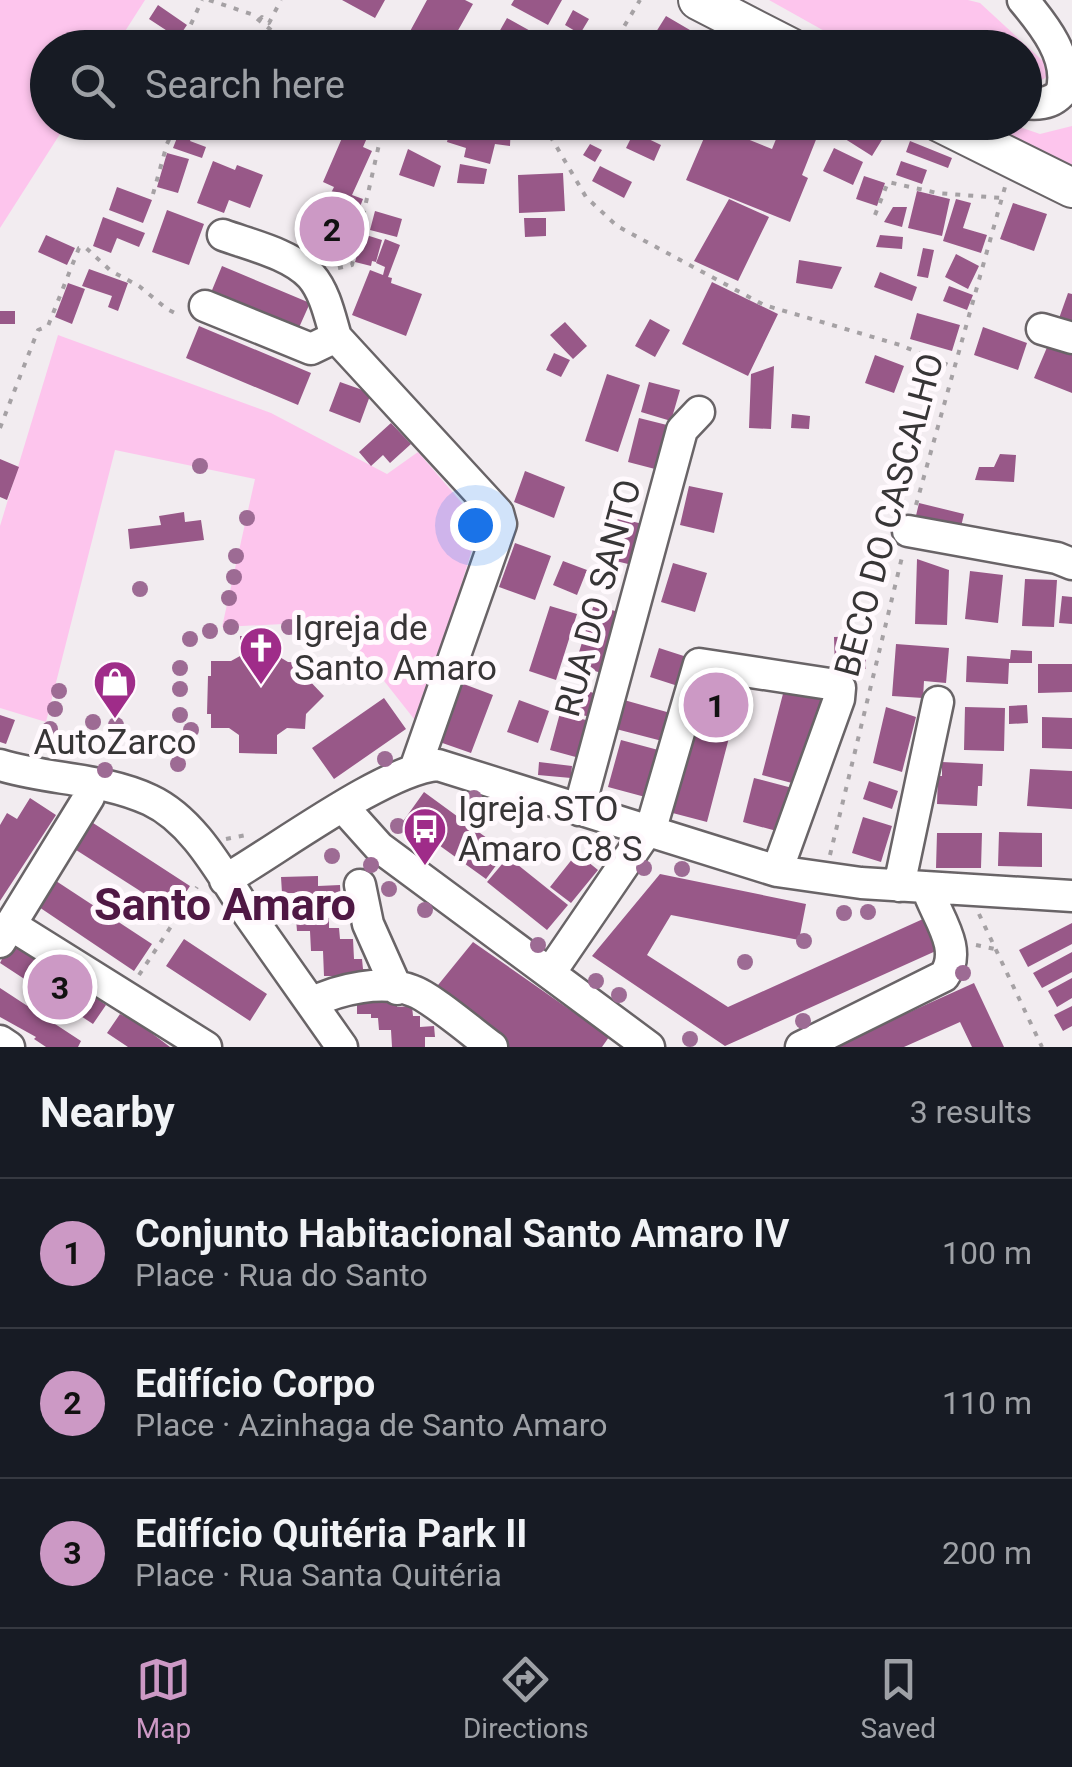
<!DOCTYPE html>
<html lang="en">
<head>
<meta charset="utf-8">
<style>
  body { margin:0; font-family:Roboto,sans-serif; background:#20242c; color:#f1f3f6 }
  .you { position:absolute; left:475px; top:525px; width:35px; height:35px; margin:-25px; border:8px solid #fff; border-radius:50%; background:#1a73e8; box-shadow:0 0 0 15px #1a73e833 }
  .badge { display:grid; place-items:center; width:65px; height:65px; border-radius:50%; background:#cc99c5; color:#111; font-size:32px; font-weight:700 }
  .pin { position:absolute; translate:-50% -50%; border:5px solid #fff; box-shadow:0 2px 10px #0006 }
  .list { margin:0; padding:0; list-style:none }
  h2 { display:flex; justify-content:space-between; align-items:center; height:130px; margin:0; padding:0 40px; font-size:42px }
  h2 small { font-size:32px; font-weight:400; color:#9ea1a6 }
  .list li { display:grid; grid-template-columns:65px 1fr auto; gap:30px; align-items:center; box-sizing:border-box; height:150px; padding:0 40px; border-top:2px solid #363941 }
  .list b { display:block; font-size:38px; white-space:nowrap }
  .list p { margin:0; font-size:32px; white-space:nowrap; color:#9ea1a6 }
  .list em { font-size:32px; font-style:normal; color:#9ea1a6 }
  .icon { flex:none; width:55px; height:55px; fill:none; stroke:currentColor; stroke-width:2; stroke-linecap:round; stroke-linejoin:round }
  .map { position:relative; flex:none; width:1072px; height:1047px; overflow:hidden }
  .search { position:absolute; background:#171b24; box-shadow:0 2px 8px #0004; left:30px; right:30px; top:30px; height:110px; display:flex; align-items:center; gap:25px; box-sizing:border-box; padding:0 35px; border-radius:55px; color:#9ea1a6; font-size:38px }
  .sheet { height:580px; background:#171b24 }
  nav { display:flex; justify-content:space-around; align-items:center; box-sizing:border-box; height:140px; border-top:2px solid #363941; background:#171b24; font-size:28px; color:#9ea1a6 }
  nav a { display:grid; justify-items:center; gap:5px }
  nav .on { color:#cc99c5 }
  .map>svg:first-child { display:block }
  .green { fill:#fdc5ed }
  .building { fill:#985888 }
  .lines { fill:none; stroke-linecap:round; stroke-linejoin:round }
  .minor-casing { stroke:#696467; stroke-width:35 }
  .major-casing { stroke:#696467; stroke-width:42 }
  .path { stroke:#a5a1a4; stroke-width:4; stroke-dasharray:5 8; stroke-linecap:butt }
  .minor { stroke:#fff; stroke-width:30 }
  .major { stroke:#fff; stroke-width:38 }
  .tree { fill:#9d6b94 }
  .labels { text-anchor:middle; stroke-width:10; stroke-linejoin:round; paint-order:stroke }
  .street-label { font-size:35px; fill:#373536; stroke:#fff9fd }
  .poi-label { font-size:35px; fill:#373536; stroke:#fff9fd; text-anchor:start }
  .district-label { font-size:45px; font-weight:bold; fill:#4f1844; stroke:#fff9fd }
</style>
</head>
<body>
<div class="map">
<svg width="1072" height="1047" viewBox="0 0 1072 1047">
  <rect width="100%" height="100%" fill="#f2ecf0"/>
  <path class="green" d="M0,0H145L115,47L48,48V122L67,123L0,228Z
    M769,0H968L980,3L1043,61L1047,77L1036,83H1025L1024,48L853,47Z
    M979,123H1008L1040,134L1072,126V169Z
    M58,335L271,413L387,474L418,452L480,524L418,724L351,639L323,622L222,627L255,479L115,450L46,722L0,708V526Z"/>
  <path class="building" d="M342,0H385L375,18Z
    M427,0H465L473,4L448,48H430L408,35Z
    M514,0H562L548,25L511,5Z
    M158,5L187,25L178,38L149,19Z
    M573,10L589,19L580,34L565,25Z
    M666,16L707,40L702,48H664L651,40Z
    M507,18L543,38L538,48H490Z
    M342,122H374L363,147L372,151L352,195L363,199L344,248L310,235L334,187L323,182L342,138L336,135Z
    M452,122H511L510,146L495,144L490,164L464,157L466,148L447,142Z
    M577,122H603L610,126L603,140L575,127Z
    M783,122H823L802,175L808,178L790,222L686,180L710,124L772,149Z
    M852,122H876L888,130L872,156L842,137Z
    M180,130L193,134L190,141L206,147L202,158L173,148Z
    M634,132L661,145L654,161L626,148Z
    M910,141L952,158L948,168L906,152Z
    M590,144L602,150L595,162L583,155Z
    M834,148L863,162L853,185L823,171Z
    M408,149L441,166L434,187L399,175Z
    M167,153L189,159L178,193L157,187Z
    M213,161L235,170L237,165L263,175L250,208L229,200L224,213L197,203Z
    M901,161L927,170L922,184L896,175Z
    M460,164L487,169L484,184L457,183Z
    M600,166L632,182L624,198L592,181Z
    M563,173L565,211L519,213L518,175Z
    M864,176L885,183L877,206L856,199Z
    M117,187L152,200L143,223L109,210Z
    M917,191L950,199L942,236L908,228Z
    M729,199L769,217L738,281L694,261Z
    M956,199L971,203L963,228L987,235L981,253L943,241Z
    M1013,203L1047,214L1034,251L1000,239Z
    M893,207H907L902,227L884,222Z
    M167,210L204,224L189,265L152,252Z
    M375,211L402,219L397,237L370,230Z
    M103,217L145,233L139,247L117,238L111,253L93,246Z
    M524,218H546V236L525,237Z
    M363,234L382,240L376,262L372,261L371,266L355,262Z
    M46,235L75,248L67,265L38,252Z
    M880,235L903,237L902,249L876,247Z
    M385,239L400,245L388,277L392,278L391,283L422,294L406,336L352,315L370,270L383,275L385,267L376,263Z
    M923,248L934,250L928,278L917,276Z
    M956,254L979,266L968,289L945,277Z
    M799,260L842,267L832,289L796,283Z
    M222,266L310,303L297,332L210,295Z
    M89,269L128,283L118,311L108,307L112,296L82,286Z
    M880,272L917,287L912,301L874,287Z
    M712,282L778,314L748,376L682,344Z
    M68,283L85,289L72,324L55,317Z
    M949,286L973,295L967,310L943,301Z
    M1068,293L1072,294V329L1057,324Z
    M0,311H15V324H0Z
    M917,313L960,325L952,351L910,339Z
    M650,319L670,330L655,357L635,346Z
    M565,322L587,346L573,359L550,335Z
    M199,326L311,373L298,405L186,358Z
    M983,327L1027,343L1018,370L974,355Z
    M1048,345L1072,354V393L1034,378Z
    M554,353L570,360L561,377L546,370Z
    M875,355L904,366L894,393L865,383Z
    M774,366L771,429L749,428L751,374Z
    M607,374L640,385L618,452L585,441Z
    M340,382L371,393L360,423L329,411Z
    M649,382L680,390L671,421L641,412Z
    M792,414L810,416L809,429L791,428Z
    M639,418L667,425L655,469L628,462Z
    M391,423L411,444L390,463L383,455L371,466L359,452Z
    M1000,454L1016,455L1014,482L975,480L979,467H994Z
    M0,459L19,467L7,500L0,497Z
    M525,471L565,487L554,518L514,502Z
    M689,486L723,493L714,533L680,525Z
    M919,503L964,514L959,535L914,524Z
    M184,512L185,522L201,520L204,540L130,549L128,529L161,525L159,516Z
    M618,518L647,525L636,566L608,559Z
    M515,543L551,556L535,600L499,587Z
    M917,559L949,570L947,625L915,624Z
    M563,561L587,570L577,595L553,585Z
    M673,563L707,573L695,612L661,602Z
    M970,571L1003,575L998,623L965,619Z
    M1025,579L1057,580L1054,627L1022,626Z
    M1062,596L1072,597V624L1059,623Z
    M594,604L627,615L608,675L575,665Z
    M550,606L577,614L556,680L529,671Z
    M240,636L278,637V656L288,662L306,663V677L324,696L306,714L305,729L287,728L277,735V754L239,753V735L229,728H211V714H207L208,676H211V661H231L240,656Z
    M865,636L866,669L835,670L834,637Z
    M896,644L949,648L946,683L924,681L923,698L892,696Z
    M659,648L690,658L681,687L650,677Z
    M1011,650L1032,651V663H1009L1008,684L966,682L967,656L1010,659Z
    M1038,664H1072V692L1038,693Z
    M701,677L742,688L707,822L665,811Z
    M453,680L493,695L471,753L431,739Z
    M562,682L605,697L597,720L553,704Z
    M785,686L827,697L803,786L762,775Z
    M384,698L406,729L334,779L312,748Z
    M519,700L549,711L538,743L507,732Z
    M624,700L674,714L666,742L616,729Z
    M1027,705L1028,723L1009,724V706Z
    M886,707L916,717L902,772L873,763Z
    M965,707L1005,708L1004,751L964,750Z
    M560,713L593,722L583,759L550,750Z
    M0,715L15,720L6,744L0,742Z
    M1042,717L1072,718V749L1042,748Z
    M621,740L662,751L649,798L608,787Z
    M539,762L572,766L571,778L538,775Z
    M942,762L983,764L982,786H978L977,806L937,804L938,776H942Z
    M1030,769L1072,771V809L1027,806Z
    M754,778L796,789L784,833L743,822Z
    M869,781L898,791L892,809L863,799Z
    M424,792L506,852L486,879L404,820Z
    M30,798L56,815L0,901V825L7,813L17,819Z
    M863,817L892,826L881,862L852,853Z
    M90,821L190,886L173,912L73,848Z
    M999,832L1042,833V867L998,866Z
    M937,833H982L981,868H936Z
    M577,853L598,870L571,903L550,887Z
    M508,857L568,905L547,930L487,882Z
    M660,874L806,904L799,940L671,915L647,955L728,1007L923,919L938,950L725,1046L592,956Z
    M318,876V886L340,885L341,905L325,906L326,918H329V928H339L340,939H353L354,959H362L363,969H369V979L338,981L337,976H324L323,951H311L310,931H297L296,919L282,920L281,909L294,908V893H282L281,877Z
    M53,879L152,944L134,971L36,905Z
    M1072,923V944L1028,967L1019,950Z
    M184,939L267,994L250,1021L166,966Z
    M473,942L609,1037L602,1047H507L434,990Z
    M10,943L26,953L28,950L47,963L45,966L91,992L90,994L106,1005L93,1024L0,963Z
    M1072,952V972L1042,988L1033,973Z
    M1072,978V998L1057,1007L1048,991Z
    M974,983L1004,1047H972L960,1022L904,1047H832Z
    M0,988L81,1041L78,1047H46L34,1039L36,1037L0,1017Z
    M397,996V1007L412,1006L413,1016H420V1027L434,1026L435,1037H425V1047H392L391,1030H379L378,1018H371V1014H357V998Z
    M1072,1006V1026L1063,1031L1054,1015Z
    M120,1014L137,1022L170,1047H128L107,1033Z"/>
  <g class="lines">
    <g class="minor-casing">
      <path id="minor" d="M1023,0C1043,24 1072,59 1061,93C1052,103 1038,105 1024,103
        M223,235C250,245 291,254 311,276C325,292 330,317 336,337L498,513L501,524L415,769
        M205,306L311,349L336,337
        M1042,329L1072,338
        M908,531L1057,558L1072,564
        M0,765C49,780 103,778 150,800C195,821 222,875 249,915C280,959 311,1003 342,1047
        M344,808L379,847L649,1047
        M579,810L682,430L699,412
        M650,832L699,664L836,685L840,688L839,699L777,871
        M225,880C276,851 385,769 438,765L777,871L861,883L1072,896
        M360,885L368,924L397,989
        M899,886L938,702
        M11,925L206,1047
        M0,942L89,797L91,784
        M550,973L647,831
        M311,1003C339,989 383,979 413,991C431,997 474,1034 492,1047
        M0,1041L9,1047
        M801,1047L944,976C964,949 936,916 927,888"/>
    </g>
    <g class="major-casing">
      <path id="major" d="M698,0L791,48
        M939,122L1072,188"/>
    </g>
    <path class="path" d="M209,0L251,14L290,45L309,48
      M259,20L262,17L269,23L281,0
      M180,48L202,0
      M611,48L640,0
      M528,122L552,139L586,197L617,226L764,305L900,345L953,367
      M552,139L564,122
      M153,194L167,144L177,122
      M875,215L888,182L937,193L1001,198
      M338,268L352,265L384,122
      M0,428L38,330L48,326L79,248L85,247L111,271L139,286L167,309L181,316
      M916,505L1005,187
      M226,839L251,834
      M830,855L903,553
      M979,914L1042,1047
      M976,945L995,949
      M139,975L197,887"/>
    <use href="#minor" class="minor"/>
    <use href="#major" class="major"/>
  </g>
  <g class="tree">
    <circle cx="200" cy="466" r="8"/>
    <circle cx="247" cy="518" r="8"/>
    <circle cx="236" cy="556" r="8"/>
    <circle cx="234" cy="577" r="8"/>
    <circle cx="140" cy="589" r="8"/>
    <circle cx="229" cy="598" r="8"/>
    <circle cx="231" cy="627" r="8"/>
    <circle cx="289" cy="627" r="8"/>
    <circle cx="310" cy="627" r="8"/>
    <circle cx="210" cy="631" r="8"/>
    <circle cx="190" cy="639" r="8"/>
    <circle cx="180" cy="668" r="8"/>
    <circle cx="180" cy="689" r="8"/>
    <circle cx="59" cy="691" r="8"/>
    <circle cx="55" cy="709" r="8"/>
    <circle cx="180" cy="715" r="8"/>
    <circle cx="93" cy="722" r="8"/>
    <circle cx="116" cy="725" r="8"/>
    <circle cx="50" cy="729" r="8"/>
    <circle cx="191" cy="730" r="8"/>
    <circle cx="177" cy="745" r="8"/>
    <circle cx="385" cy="759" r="8"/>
    <circle cx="178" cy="764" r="8"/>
    <circle cx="105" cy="770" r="8"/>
    <circle cx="474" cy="798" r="8"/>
    <circle cx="499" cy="811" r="8"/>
    <circle cx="398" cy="826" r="8"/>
    <circle cx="517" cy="848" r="8"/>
    <circle cx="608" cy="855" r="8"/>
    <circle cx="332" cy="856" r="8"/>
    <circle cx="371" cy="865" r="8"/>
    <circle cx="644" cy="868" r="8"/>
    <circle cx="682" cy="869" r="8"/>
    <circle cx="389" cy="889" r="8"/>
    <circle cx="276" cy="901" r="8"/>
    <circle cx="425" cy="910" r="8"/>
    <circle cx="868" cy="912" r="8"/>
    <circle cx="844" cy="913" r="8"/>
    <circle cx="804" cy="941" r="8"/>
    <circle cx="538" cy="945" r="8"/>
    <circle cx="745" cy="962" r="8"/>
    <circle cx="963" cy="973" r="8"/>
    <circle cx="596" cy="981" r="8"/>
    <circle cx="619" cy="995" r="8"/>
    <circle cx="803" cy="1021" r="8"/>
    <circle cx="690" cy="1039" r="8"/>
  </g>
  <defs>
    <g id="church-pin" transform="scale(2.25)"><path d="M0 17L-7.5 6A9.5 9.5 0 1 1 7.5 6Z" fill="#9f2c89" stroke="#fff9fd"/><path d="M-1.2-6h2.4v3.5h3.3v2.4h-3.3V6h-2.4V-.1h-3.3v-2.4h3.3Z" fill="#fff"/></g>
    <g id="shop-pin" transform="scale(2.25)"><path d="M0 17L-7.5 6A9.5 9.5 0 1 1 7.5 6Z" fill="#9f2c89" stroke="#fff9fd"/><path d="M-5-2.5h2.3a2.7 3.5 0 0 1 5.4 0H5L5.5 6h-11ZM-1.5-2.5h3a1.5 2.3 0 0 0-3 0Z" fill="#fff"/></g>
    <g id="bus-pin" transform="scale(2.25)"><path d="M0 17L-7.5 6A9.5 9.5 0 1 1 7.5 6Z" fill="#9f2c89" stroke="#fff9fd"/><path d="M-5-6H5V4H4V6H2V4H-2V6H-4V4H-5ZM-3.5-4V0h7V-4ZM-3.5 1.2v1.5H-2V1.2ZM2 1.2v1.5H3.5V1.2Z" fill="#fff"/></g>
  </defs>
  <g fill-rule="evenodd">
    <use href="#church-pin" x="261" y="648"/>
    <use href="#shop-pin" x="115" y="682"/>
    <use href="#bus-pin" x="425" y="829"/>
  </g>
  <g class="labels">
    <g class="street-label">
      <text transform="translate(889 515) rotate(-75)" y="12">BECO DO CASCALHO</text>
      <text transform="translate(598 598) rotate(-75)" y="12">RUA DO SANTO</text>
    </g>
    <g class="poi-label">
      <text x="294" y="640">Igreja de<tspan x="294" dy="40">Santo Amaro</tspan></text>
      <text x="115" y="754" text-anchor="middle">AutoZarco</text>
      <text x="458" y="821">Igreja STO<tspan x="458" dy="40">Amaro C8 S</tspan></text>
    </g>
    <g class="district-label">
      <text x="225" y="920">Santo Amaro</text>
    </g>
  </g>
</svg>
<div class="you"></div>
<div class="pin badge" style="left:716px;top:705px">1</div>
<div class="pin badge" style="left:332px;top:229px">2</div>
<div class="pin badge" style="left:60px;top:987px">3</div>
<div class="search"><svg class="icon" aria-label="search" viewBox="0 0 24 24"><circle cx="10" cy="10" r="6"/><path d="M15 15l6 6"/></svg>Search here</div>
</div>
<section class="sheet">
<h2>Nearby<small>3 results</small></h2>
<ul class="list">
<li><span class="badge">1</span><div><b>Conjunto Habitacional Santo Amaro IV</b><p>Place · Rua do Santo</p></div><em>100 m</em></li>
<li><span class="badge">2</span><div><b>Edifício Corpo</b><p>Place · Azinhaga de Santo Amaro</p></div><em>110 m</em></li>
<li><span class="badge">3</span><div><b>Edifício Quitéria Park II</b><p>Place · Rua Santa Quitéria</p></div><em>200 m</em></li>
</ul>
</section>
<nav>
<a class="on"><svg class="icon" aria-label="map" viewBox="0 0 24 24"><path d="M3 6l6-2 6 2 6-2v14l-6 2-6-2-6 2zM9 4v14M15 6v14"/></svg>Map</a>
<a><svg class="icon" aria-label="directions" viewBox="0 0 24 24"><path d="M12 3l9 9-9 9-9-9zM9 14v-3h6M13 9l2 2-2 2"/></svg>Directions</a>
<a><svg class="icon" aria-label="saved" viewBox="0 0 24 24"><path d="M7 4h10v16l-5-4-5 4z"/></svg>Saved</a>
</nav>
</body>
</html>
